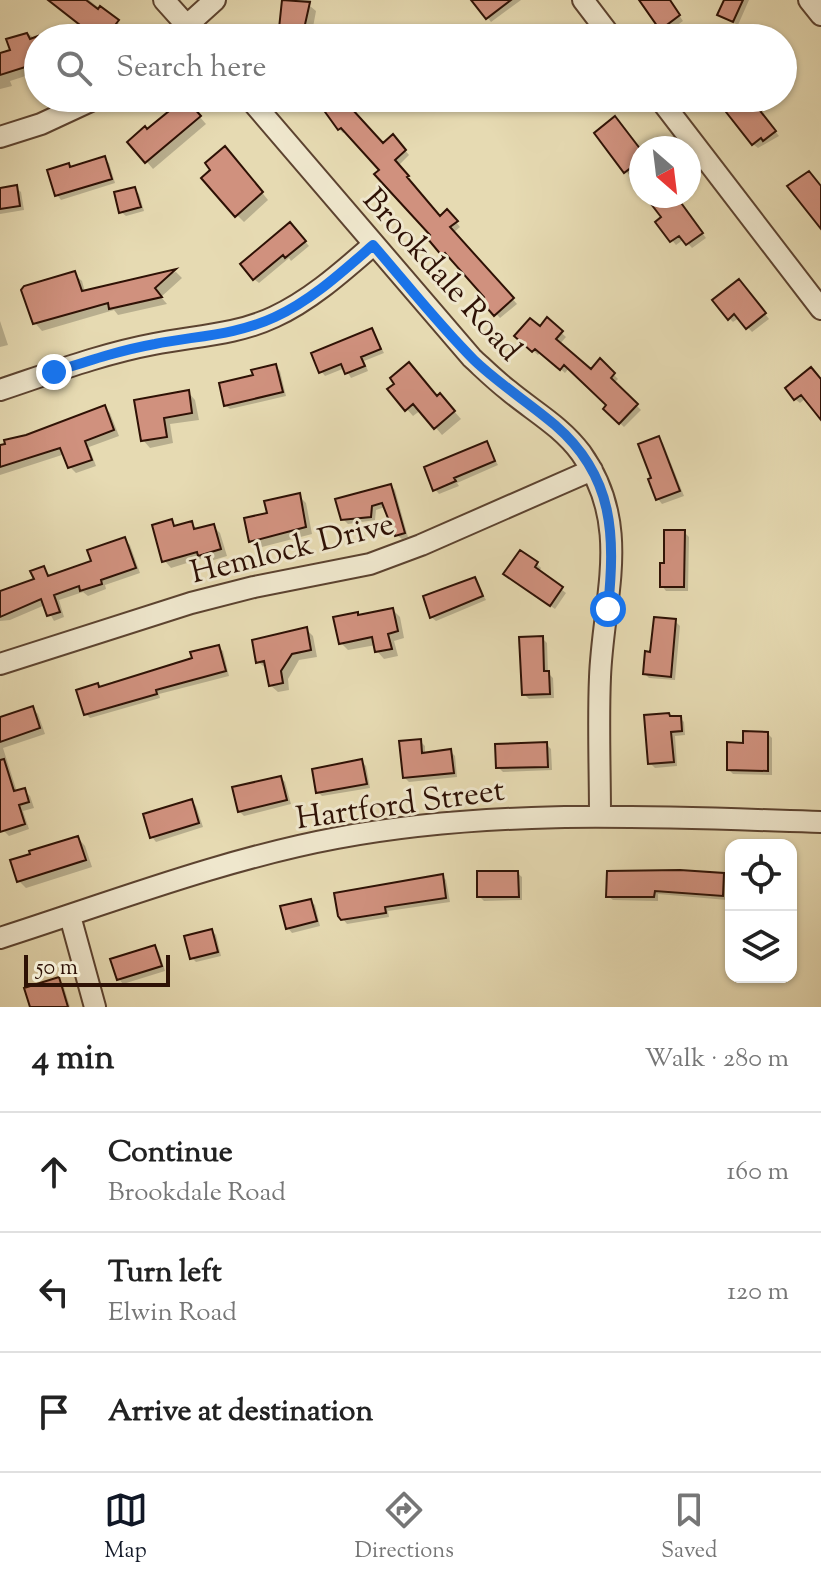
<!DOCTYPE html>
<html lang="en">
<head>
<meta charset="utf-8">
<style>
  body { margin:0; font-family:"Sorts Mill Goudy",serif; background:#f6f6f6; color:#222 }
  .controls { position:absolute; right:24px; bottom:24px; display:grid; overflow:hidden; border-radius:16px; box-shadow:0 2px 6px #0004 }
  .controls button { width:72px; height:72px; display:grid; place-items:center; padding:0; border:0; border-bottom:2px solid #e0e0e0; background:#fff; color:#222; font:40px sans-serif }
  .compass { position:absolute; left:629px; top:136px; width:72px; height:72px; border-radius:50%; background:#fff; box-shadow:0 2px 6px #0004; rotate:152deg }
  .scale { position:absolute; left:24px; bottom:20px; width:146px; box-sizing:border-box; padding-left:8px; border:4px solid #2e1105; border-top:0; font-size:22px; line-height:28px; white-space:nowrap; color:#2e1105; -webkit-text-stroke:6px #efe7cd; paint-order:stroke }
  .stop { position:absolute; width:24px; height:24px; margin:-18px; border:6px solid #1a73e8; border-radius:50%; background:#fff }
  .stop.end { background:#1a73e8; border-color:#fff; box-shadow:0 2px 8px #0008 }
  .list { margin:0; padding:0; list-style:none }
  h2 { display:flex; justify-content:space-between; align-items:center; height:104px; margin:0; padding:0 32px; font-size:34px }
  h2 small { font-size:26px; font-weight:400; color:#767676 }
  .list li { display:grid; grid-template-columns:52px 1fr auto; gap:24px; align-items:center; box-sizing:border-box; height:120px; padding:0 32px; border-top:2px solid #e0e0e0 }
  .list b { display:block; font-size:30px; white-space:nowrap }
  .list p { margin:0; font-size:26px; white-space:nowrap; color:#767676 }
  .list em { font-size:26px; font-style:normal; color:#767676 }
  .icon { flex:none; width:44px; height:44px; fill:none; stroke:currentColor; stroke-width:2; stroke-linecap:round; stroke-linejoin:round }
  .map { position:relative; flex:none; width:821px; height:1007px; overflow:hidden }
  .search { position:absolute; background:#fff; box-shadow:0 2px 6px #0004; left:24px; right:24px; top:24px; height:88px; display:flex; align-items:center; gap:20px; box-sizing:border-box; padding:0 28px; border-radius:44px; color:#767676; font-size:30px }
  .sheet { height:464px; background:#fff }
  nav { display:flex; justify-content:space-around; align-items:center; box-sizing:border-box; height:112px; border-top:2px solid #e0e0e0; background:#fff; font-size:22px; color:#767676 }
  nav a { display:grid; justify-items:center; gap:4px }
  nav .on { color:#111827 }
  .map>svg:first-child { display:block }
  .shadow { fill:#0003 }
  .building { fill:#d0917e; stroke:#2e1105; stroke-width:2 }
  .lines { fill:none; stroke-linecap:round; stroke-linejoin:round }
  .minor-casing { stroke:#5c4330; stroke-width:24 }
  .minor { stroke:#efe7cd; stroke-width:20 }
  .route { stroke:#1a73e8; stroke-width:10 }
  .labels { text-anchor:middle; stroke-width:6; stroke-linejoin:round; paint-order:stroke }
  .street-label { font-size:32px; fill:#2e1105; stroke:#efe7cd }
</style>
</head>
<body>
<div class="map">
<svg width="821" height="1007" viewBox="0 0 821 1007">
  <rect width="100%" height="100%" fill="#e6dab2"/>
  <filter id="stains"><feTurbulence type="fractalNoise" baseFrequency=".0025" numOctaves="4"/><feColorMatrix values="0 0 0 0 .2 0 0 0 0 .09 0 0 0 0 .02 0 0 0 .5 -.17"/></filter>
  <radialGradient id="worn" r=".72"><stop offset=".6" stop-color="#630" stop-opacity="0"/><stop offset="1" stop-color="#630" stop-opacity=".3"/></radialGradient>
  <path class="shadow" d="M50,0H89L124,28L117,38H84L87,30Z
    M285,0H311L310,6L316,11L311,38H279Z
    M474,0H521L491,22Z
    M641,0H669L683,21L666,33Z
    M726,0H749L738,25L719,15Z
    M26,32L38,41V72L10,81L12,86L0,89V66Z
    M317,98H341L384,145L397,141L409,155L398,166L411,181L409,183L440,218L451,216L460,227L453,233L517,304L500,318L483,300L487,297L451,256L448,259L429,238L433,235L381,170L346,131L343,133L339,129Z
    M558,98H586L569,111Z
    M748,98L779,136L758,148L753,144Z
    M192,108L206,124L153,169L130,142Z
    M641,151V167L630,176L626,171Z
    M232,155L268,200L244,222L237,215Z
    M104,159L109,163L115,183L61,200L57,195L69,165L72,169Z
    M16,188L21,192L24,210L0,214V190Z
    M135,189L139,194L144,211L126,216L121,212Z
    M654,196H674L706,238L692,248L684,239L676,245L657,222L664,217Z
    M294,229L309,246L291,261L289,258L259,283L254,279Z
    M176,272L182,278L161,297L167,304L118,315L114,310L42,331L35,323L74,274L82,281L85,292Z
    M743,286L769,319L752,332L739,318L733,322L729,318Z
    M547,320L566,337L559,345L591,371L600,361L618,379L614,383L641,410L624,427L605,409L609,405L570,367L565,373L541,351L538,355L516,336L540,329Z
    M0,321L8,345L0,347Z
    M372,330L384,353L364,361L368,371L351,378L345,368L325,376L321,371Z
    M275,366L280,371L286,396L230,409L225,405L255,376Z
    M821,381V416L806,398L800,403L795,399Z
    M390,390L438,398L447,403L461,419L442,435L421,410L413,416Z
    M188,392L195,400L199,420L170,424L173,443L150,448L143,440Z
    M104,407L110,413L119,436L89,447L96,466L76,473L70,467L65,454L0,475V447Z
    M659,438L663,443L684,496L662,504L658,499L654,479Z
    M486,443L498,465L457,483L459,486L439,494L435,489Z
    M391,486L395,490L408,537L402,539L397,535L385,507L376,510L375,520L348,524L343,519Z
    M299,496L306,503L312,534L258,548L251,541L269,515Z
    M171,521L177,527L191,523L198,530L213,526L220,533L227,556L207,562L203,558L171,568L164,560Z
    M684,532L689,537L688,591H666L662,586L666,565Z
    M124,539L130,545L140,573L105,585L106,589L88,596L83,592L59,600L64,617L54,621L45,605L10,620L0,621V593L36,580L44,568L51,577L94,563Z
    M537,564L541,568L539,572L566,593L555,609L510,578Z
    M474,579L486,600L436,621L431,617Z
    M393,610L400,617L404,638L394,641L398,656L384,659L377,651L376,645L348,650L341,643L360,617Z
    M675,621L680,626L675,680L649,678L645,674L652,654Z
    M306,629L313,636L317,657L299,660L288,679L289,690L278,692L270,685L267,669L258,662Z
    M542,638L547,643L548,673L553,678L554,698L529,699L524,694Z
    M218,647L223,651L229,676L159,694L160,698L90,718L86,714L100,688L194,659Z
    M32,708L38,714L45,734L3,748L17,792L24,790L30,796L34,808L23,811L29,829L9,836L3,830L0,819V719Z
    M672,718H680L684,722L685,735L675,736L677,766L655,768L650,763Z
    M768,734L772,738V775L733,774L729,770L745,745Z
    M420,741L425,746V754L451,752L455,756L457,777L409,782L404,777Z
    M546,744L551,749L552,770L503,772L498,767Z
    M362,762L366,766L370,788L322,796L318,792Z
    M281,778L285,782L291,804L244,816L239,811Z
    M192,801L196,806L203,827L156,842L152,837Z
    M78,838L85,846L92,867L26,888L19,881Z
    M517,873L522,877V900L484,901L479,896Z
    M724,875L728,879L727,900L658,894V901L613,900L608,896Z
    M442,876L446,880L450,902L388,911L389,917L347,924L343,919Z
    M310,901L315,905L320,926L292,933L288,928Z
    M212,931L216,935L221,956L196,962L192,958Z
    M155,948L159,952L165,971L123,984L119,979Z
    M59,980L63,984L70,1007H32Z"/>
  <path class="building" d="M48,0H86L98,9L100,6L119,20L105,38H78L85,29Z
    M282,0L310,2L302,38H278Z
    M471,0H511L486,19Z
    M639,0H670L680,15L660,30Z
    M724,0H743L733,22L717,15Z
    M27,33L30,39L38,36V63L0,75V53L10,50L6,39Z
    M185,98L201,116L145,163L127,142L145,126L147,129Z
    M315,98H342L383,143L393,134L406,150L395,160L409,176L407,177L440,216L447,209L458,221L450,227L514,298L494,316L480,300L484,297L445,253L442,256L427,238L430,235L374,174L379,170L341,128L338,130Z
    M744,98H750L776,131L763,141L761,138L752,145L726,112Z
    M615,116L641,150V160L624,173L594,133Z
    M225,146L263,192L235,217L201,178L210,170L205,163Z
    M105,156L112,179L55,196L47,170L69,163L70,167Z
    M809,171L821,186V229L787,186Z
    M17,185L20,206L0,209V188Z
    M135,187L141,207L119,213L114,192Z
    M645,196H676L703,233L686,245L679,236L670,242L655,222L661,217Z
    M290,222L306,241L285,258L283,255L253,280L240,264Z
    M176,269L155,288L162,297L109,309L108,303L33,324L21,290L24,286L75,271L82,291Z
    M739,279L766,313L746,329L734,314L728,320L712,300Z
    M547,317L563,331L556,339L591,369L600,358L615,373L611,378L638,404L619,424L603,409L606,405L564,365L560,370L535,349L532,352L514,336L530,318L540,326Z
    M372,328L381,349L361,357L365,366L345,374L341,364L319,373L311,353Z
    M409,362L437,396L440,393L455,411L434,429L413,404L405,411L387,389L394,384L390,378Z
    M276,364L283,392L224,406L219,383L253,375L251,370Z
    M811,367L821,379V420L801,395L794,400L785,388Z
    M189,390L192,413L164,418L167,437L141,441L134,400Z
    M105,405L114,430L85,441L92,460L68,468L60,448L0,467V445L5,444L4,440L26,435Z
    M659,436L680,491L656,500L648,479L651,478L638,444Z
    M487,441L495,461L454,478L456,481L433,491L424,467Z
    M391,484L405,533L395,536L382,503L372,506L371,517L341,520L335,499Z
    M300,493L306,527L249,542L244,518L267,513L264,501Z
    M172,519L174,526L192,521L194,529L214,524L221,549L198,556L197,552L162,562L152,525Z
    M664,530H685L684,587H660V563H664Z
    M125,537L136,568L101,580L102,584L80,591L79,586L54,595L60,612L47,616L41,599L0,617V591L34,579L30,571L44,566L48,576L91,561L87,550Z
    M520,550L538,562L535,567L563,587L550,606L503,574Z
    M475,577L483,596L430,618L423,596Z
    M393,608L398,631L388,634L392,649L375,652L372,637L339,644L333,617L358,612V615Z
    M654,617L676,619L671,677L643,674L645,651L650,652Z
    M307,627L311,650L292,654L281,671L283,683L269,686L264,661L256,663L252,640Z
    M543,636L544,671H549L550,694L522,695L519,637Z
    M219,645L226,671L156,690L157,694L84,715L76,690L98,683L99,687L192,658L190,652Z
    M33,706L40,728L0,742V717Z
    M669,713L670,716H681L682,731L671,732L674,762L648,764L644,715Z
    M743,731L768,732V771L727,770V742L743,743Z
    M421,739L422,753L451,749L454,773L403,778L399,741Z
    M547,742L548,767L496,768L495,744Z
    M4,759L14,791L25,788L29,802L19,805L25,824L0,832V760Z
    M362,759L367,784L316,793L312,769Z
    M281,776L287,800L238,812L232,787Z
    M192,799L199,823L150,838L143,814Z
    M78,836L86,860L17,882L10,860L30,854L29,851Z
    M680,870L724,873L723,896L655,891L654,897H606L607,871Z
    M477,871H518L519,897H477Z
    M443,874L446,898L385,907L386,913L341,920L338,916L334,893Z
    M311,899L317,921L286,929L280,906Z
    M212,929L218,952L190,959L184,936Z
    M155,945L162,966L117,980L110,959Z
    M59,977L68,1007H30L24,988Z"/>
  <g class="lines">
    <g class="minor-casing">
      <path id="minor" d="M164,0L198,38
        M583,0L612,38
        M809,0L821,15
        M173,38L215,0
        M249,98L472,358C484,369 495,380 508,390C533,411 561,426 581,453C633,526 603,597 600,677C598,723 600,770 600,816
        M659,98L821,309
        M0,137L41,124L97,98
        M0,390C51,373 101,354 154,344C194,336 236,335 274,317C311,300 343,271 373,245
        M0,664L191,603L254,587L370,564L421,545L592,470
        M70,916L95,1007
        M0,938C109,903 224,859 337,838C497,808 659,817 821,822"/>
    </g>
    <use href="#minor" class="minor"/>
  </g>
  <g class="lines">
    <path class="route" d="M54,372C88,361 121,350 155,344C195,336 237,335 275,317C312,300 343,271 373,245C406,283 438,324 474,360C499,384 528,402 555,425C615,477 615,536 608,609"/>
  </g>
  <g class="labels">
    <g class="street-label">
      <text transform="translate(443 274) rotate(48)" y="11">Brookdale Road</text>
      <text transform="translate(292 547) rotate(-14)" y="11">Hemlock Drive</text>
      <text transform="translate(400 803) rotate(-8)" y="11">Hartford Street</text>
    </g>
  </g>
  <rect width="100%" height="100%" filter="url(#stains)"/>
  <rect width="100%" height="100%" fill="url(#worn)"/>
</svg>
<div class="controls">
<button><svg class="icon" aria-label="locate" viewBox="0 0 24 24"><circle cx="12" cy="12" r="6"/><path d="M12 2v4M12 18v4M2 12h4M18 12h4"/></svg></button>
<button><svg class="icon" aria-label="layers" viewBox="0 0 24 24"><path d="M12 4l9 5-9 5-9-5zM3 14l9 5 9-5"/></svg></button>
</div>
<svg class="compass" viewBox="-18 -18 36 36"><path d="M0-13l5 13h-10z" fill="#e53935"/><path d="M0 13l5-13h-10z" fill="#767676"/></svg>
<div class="scale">50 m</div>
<div class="stop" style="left:608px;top:609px"></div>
<div class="stop end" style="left:54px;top:372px"></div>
<div class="search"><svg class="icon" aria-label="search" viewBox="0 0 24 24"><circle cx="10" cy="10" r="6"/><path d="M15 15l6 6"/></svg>Search here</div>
</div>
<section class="sheet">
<h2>4 min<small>Walk · 280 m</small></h2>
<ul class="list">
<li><svg class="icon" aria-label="ahead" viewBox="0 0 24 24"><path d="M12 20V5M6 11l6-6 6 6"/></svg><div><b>Continue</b><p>Brookdale Road</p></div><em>160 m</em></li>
<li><svg class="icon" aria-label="left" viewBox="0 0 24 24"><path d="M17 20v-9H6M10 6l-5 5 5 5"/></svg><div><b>Turn left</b><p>Elwin Road</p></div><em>120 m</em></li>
<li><svg class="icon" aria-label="arrive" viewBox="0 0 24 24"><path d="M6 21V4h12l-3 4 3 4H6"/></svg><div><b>Arrive at destination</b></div></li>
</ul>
</section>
<nav>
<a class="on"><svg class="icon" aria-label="map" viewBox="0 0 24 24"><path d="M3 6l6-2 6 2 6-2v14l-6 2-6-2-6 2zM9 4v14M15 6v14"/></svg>Map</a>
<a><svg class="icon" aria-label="directions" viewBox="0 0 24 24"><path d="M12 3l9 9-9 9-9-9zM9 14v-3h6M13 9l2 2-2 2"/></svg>Directions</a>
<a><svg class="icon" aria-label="saved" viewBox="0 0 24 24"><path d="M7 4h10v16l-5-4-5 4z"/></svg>Saved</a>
</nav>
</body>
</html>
